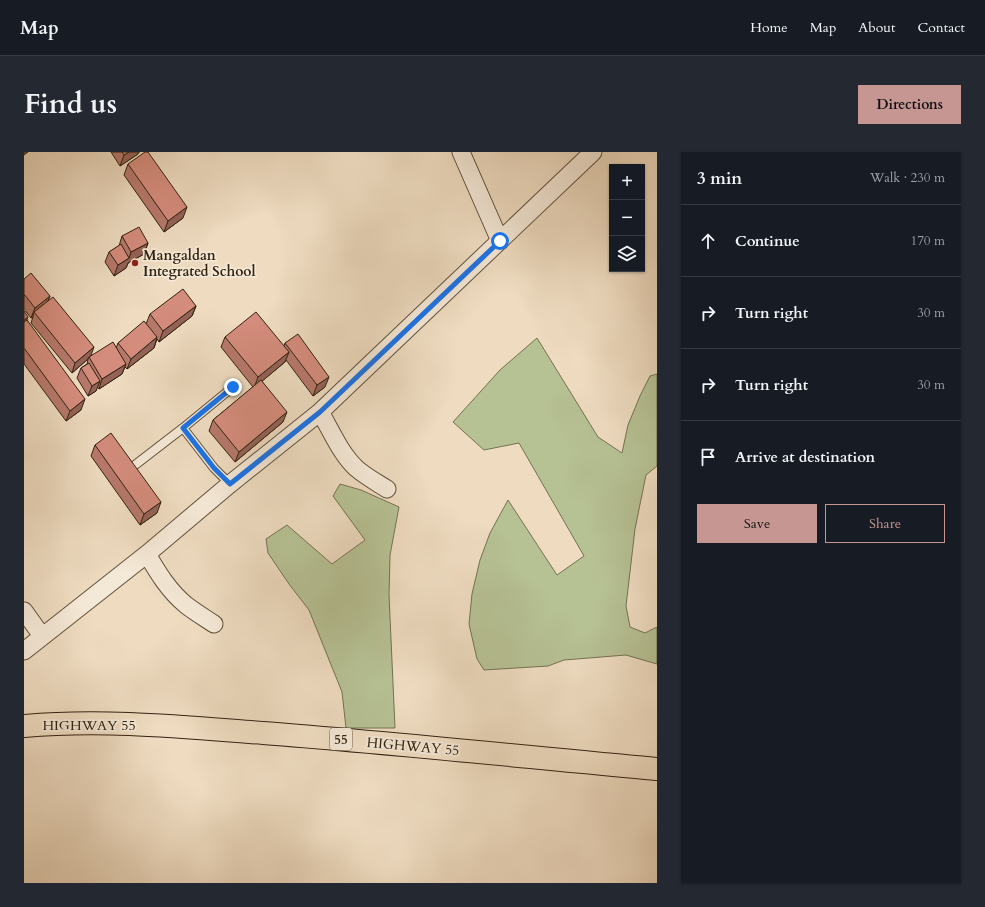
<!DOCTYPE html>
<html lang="en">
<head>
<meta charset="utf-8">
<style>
  body { margin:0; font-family:Cardo,serif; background:#242831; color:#f1f3f6 }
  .controls { position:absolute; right:12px; top:12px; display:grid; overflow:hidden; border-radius:0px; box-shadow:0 1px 3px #0004 }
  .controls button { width:36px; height:36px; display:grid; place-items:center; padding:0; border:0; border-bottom:1px solid #363941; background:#171b24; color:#f1f3f6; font:20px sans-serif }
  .stop { position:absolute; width:12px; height:12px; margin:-9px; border:3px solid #1a73e8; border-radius:50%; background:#fff }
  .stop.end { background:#1a73e8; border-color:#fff; box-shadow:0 1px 4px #0008 }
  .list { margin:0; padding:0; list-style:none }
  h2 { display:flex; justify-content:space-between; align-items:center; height:52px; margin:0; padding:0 16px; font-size:17px }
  h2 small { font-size:13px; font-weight:400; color:#9ea1a6 }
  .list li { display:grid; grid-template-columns:26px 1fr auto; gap:12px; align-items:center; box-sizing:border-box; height:72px; padding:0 16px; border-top:1px solid #363941 }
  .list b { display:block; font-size:15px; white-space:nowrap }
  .list em { font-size:13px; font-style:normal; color:#9ea1a6 }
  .actions { display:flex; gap:8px; padding:12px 16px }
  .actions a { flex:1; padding:9px 0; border:1px solid #c59692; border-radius:0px; text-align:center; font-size:14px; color:#c59692 }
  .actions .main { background:#c59692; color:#111 }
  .icon { flex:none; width:22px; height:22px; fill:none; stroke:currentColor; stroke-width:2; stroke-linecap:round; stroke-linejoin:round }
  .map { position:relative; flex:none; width:633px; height:731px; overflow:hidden; border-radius:0px }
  header { display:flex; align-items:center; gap:24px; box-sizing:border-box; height:56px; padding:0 20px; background:#171b24; border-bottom:1px solid #363941 }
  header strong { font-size:19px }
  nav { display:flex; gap:22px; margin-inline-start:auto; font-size:14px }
  .intro { display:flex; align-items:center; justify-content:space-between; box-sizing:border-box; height:96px; padding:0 24px }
  h1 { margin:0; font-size:28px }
  .button { padding:10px 18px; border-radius:0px; background:#c59692; color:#111; font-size:14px; font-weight:700 }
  main { display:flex; gap:24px; padding:0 24px }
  aside { flex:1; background:#171b24; border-radius:0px; box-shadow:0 1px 3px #0004 }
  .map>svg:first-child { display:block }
  .green { fill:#b6c194; stroke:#747252 }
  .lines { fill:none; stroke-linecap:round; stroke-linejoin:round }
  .service-casing { stroke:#61513c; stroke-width:10 }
  .minor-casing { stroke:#61513c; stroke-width:19 }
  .trunk-casing { stroke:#322310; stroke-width:24 }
  .service { stroke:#f4e8d6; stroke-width:8 }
  .minor { stroke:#f4e8d6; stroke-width:17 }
  .trunk { stroke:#eedbc0; stroke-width:22 }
  .wall { fill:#b6786b; stroke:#322310 }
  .shaded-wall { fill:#946257; stroke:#322310 }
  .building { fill:#d48c7c; stroke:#322310 }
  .route { stroke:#1a73e8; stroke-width:5 }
  .poi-dot { fill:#8f2418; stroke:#f4e8d6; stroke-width:1.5 }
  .labels { text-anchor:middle; stroke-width:3.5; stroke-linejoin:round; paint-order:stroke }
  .shield { fill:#f4e8d6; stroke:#6c5e4b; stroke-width:1 }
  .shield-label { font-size:13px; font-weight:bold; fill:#322310 }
  .poi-label { font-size:14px; font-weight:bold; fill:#322310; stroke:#f4e8d6; text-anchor:start }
  .street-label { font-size:14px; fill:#322310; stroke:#f4e8d6 }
</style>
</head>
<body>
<header>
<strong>Map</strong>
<nav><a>Home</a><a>Map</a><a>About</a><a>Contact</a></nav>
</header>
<div class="intro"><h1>Find us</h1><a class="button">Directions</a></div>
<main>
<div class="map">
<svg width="633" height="731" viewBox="0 0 633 731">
  <rect width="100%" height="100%" fill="#eedbc0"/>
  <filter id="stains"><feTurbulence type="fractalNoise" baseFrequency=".005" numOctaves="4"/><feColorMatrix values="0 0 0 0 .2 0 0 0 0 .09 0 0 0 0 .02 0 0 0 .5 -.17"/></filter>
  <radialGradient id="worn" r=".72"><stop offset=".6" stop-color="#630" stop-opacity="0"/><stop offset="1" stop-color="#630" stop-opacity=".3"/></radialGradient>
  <path class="green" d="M513,186L574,285L598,301L604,273L616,244L626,224L633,222V314L622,323L611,377L602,454L606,475L621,481L633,475V512L602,503L540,508L524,514L460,518L453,507L445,472L448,442L456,408L466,381L484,348L533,423L560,404L495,291L460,298L429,270L476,218Z
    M316,332L337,338L375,355L366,403L365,443L371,576H322L318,540L285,458L265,432L244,401L242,387L263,373L308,412L341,388L309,344Z"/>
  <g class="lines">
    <g class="service-casing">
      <path id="service" d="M159,276L190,316L206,332
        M111,313L159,276L209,235"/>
    </g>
    <g class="minor-casing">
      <path id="minor" d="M437,0L476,89
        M296,260C307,278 316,301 332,316C341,324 352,330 363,337
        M123,402C134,421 145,439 162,453C171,460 181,466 190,472
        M0,459L18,484
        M0,499L123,402L206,332L296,260L569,0"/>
    </g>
    <g class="trunk-casing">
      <path id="trunk" d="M0,574C80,567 159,575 239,581C370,591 502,605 633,617"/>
    </g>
    <use href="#service" class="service"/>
    <use href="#minor" class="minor"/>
    <use href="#trunk" class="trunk"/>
  </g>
  <path class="wall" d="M87,0H115L114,2L96,14Z
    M104,12L159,66L140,80L100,23Z
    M98,84L124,91L120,102L104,111L102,116L90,124L81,110L85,100L95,94Z
    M0,127L26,144L24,149L67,204L92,196L94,191L122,172L126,162L172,154L168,164L135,190L133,187L130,196L103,217L101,215L98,222L75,237L73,235L72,239L64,244L53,226L57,216L63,212L64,207L48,221L7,171L9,165L7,166L0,157Z
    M0,159L3,168L57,258L42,269L0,212Z
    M201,185L260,194L261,191L301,235L289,244L262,208L261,210L238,229L259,270L211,310L185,279L189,268L229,235L197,195Z
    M71,293L133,361L116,373L67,304Z"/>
  <path class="shaded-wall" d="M0,0H4L0,3Z
    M105,0H115L114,2L96,14L100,3Z
    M163,55L159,66L140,80L144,69Z
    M124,91L120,102L104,111L102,116L90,124L94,113L105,106L107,100Z
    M26,144L22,154L10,160L9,165L7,166L11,156Z
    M172,154L168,164L135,190L139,179Z
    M4,165L0,175V168Z
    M133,185L130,196L103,217L107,207Z
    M70,195L66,206L65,205L64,207L48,221L51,211Z
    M265,200L261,210L230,236L234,225Z
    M102,212L98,222L75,237L78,227Z
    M305,225L301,235L289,244L293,233Z
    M76,229L72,239L64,244L68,234Z
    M61,247L57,258L42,269L46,259Z
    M263,260L259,270L211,310L215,300Z
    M137,350L133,361L116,373L120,362Z"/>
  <path class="building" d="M98,0H105L100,3Z
    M121,0H124L163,55L144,69L104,12Z
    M115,75L124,91L107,100L98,84Z
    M97,92L105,106L94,113L85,100Z
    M7,121L26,144L11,156L0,142V127Z
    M159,137L172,154L139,179L126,162Z
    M29,145L70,195L51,211L10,160Z
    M0,159L4,165L0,168Z
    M232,160L265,200L234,225L201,185Z
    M3,168L61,247L46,259L0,196V170Z
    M120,169L133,185L107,207L94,191Z
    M274,182L305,225L293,233L261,191Z
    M89,190L102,212L78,227L65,205Z
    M65,211L76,229L68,234L57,216Z
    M237,228L263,260L215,300L189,268Z
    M87,281L137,350L120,362L71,293Z"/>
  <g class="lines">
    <path class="route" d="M209,235L159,276L190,316L206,332L296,260L476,89"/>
  </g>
  <circle class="poi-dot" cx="111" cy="111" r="4"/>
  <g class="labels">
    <rect class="shield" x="306" y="576" width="22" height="22" rx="3"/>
    <g class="shield-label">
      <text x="317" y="592">55</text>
    </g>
    <g class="poi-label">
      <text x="119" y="108">Mangaldan<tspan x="119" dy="16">Integrated School</tspan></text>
    </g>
    <g class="street-label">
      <text x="65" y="578">HIGHWAY 55</text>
      <text transform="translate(389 594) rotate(5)" y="5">HIGHWAY 55</text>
    </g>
  </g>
  <rect width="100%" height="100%" filter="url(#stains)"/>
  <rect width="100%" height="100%" fill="url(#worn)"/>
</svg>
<div class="controls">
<button>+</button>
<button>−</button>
<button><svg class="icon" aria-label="layers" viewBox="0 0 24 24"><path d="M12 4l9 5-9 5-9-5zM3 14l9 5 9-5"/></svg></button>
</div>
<div class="stop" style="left:476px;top:89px"></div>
<div class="stop end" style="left:209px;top:235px"></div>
</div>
<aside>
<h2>3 min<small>Walk · 230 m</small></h2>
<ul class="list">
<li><svg class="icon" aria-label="ahead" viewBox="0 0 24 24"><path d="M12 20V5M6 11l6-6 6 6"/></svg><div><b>Continue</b></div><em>170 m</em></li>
<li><svg class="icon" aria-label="right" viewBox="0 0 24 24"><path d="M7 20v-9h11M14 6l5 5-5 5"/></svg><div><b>Turn right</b></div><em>30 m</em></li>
<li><svg class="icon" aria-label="right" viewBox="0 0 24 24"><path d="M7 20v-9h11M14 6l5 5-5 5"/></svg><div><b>Turn right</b></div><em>30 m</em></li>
<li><svg class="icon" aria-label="arrive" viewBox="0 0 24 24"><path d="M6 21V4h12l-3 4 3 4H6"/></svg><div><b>Arrive at destination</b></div></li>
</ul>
<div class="actions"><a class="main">Save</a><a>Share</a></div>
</aside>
</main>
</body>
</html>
